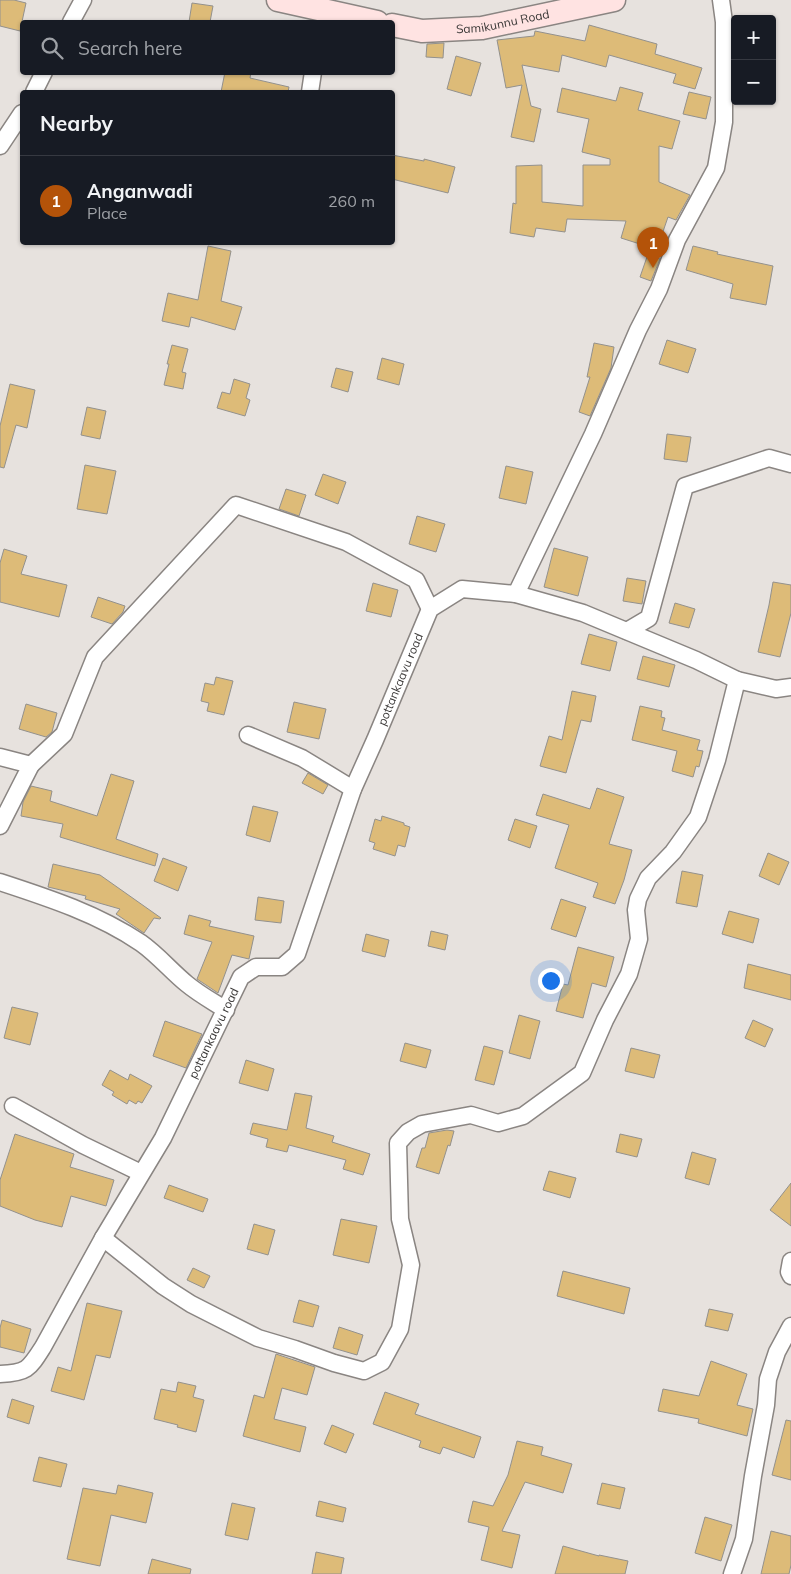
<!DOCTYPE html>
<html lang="en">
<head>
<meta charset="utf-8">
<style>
  body { margin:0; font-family:Mulish,sans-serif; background:#242831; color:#f1f3f6 }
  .controls { position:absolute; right:15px; top:15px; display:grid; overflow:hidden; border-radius:5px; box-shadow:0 1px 4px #0004 }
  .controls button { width:45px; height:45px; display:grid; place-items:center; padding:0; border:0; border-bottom:1px solid #363941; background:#171b24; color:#f1f3f6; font:25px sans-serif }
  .you { position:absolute; left:550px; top:980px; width:18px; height:18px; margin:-12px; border:4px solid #fff; border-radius:50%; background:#1a73e8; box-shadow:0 0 0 8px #1a73e833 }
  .badge { display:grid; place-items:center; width:32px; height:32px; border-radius:50%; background:#b45309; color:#fff; font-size:16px; font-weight:700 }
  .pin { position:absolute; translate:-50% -41px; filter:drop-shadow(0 1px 2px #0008) }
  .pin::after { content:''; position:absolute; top:26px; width:18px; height:15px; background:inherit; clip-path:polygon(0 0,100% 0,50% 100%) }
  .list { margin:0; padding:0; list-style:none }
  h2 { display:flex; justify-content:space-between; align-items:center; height:65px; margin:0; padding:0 20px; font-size:21px }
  h2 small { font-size:16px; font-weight:400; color:#9ea1a6 }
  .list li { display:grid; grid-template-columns:32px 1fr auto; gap:15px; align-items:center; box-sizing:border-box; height:90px; padding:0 20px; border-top:1px solid #363941 }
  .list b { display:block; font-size:19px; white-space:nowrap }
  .list p { margin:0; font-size:16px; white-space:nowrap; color:#9ea1a6 }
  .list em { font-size:16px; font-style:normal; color:#9ea1a6 }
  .icon { flex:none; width:28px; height:28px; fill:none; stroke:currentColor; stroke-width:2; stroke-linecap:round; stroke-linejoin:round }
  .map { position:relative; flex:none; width:791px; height:1574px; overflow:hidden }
  .search { position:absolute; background:#171b24; box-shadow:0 1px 4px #0004; left:20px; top:20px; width:375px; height:55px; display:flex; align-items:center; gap:12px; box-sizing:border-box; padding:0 18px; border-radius:5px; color:#9ea1a6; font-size:19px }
  .panel { position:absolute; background:#171b24; box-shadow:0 1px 4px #0004; left:20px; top:90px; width:375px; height:155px; border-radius:5px }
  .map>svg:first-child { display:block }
  .building { fill:#ddbb78; stroke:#93918d }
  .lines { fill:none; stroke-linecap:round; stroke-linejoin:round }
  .street-casing { stroke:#8a8582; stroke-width:19 }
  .secondary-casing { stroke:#8a8582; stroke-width:25 }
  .street { stroke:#fff; stroke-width:16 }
  .secondary { stroke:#ffe3e2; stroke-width:22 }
  .labels { text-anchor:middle; stroke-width:4; stroke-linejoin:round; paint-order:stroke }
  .street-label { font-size:12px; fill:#3b3938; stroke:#fff }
</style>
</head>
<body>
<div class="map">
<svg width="791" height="1574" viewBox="0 0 791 1574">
  <rect width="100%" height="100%" fill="#e7e2de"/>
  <path class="building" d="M0,0H14L26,3L20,31L0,26Z
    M192,3L213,6L210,22H189Z
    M589,25L657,44L655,54L702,68L695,89L673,83L676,74L609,55L606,67L562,55L559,72L522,65L531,106L541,109L534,142L511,137L522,85L506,88L497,40L534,36L535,31L585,41Z
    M444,43L443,58L426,57L427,44Z
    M456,56L481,63L471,96L447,89Z
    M225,72H251L250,78L289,87L288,92H221Z
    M620,87L643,93L638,110L680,121L672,149L659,146V182L690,195L676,220L668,217L656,252L642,247L643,245L621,238L626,221L567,219L565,232L536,228L534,237L510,233L513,203L516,204V166L542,165V202L583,206V165H610V159L582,152L589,119L557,112L562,88L616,101Z
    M689,92L711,97L706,119L683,114Z
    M392,155L424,161V159L455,167L448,193L392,179Z
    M208,246L231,251L221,301L242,307L235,330L191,317L189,327L162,321L168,293L198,300Z
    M693,246L718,252L717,254L773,266L766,305L730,298L733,284L686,270Z
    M648,254L660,259L651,281L640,277Z
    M667,340L696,349L688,373L659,364Z
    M594,343L614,347L611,368L590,416L579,412L590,377H587Z
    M172,345L188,349L182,372L186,373L183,389L164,385L169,364H167Z
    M382,358L404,364L399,385L377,379Z
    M336,368L353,372L348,392L331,387Z
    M234,379L250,384L246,398L250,400L245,416L217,408L222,392L230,394Z
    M10,384L35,390L27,428L16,425L4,468L0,467V426Z
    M87,407L106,411L100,439L81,435Z
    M667,434L691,437L687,462L664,459Z
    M85,465L116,471L107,514L77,509Z
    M506,466L533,472L526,504L499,498Z
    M323,474L346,482L338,504L315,495Z
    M286,489L306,495L299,516L279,509Z
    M417,516L445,524L436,552L409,544Z
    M554,548L588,557L578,596L544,587Z
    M4,549L27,556L21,574L67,585L59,617L0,602V563Z
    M627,578L646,581L642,604L623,601Z
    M773,582L791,585V613L780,657L758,652L769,605Z
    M373,583L398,590L391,617L366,611Z
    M98,597L125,606L123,612L112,624L91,617Z
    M675,603L695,609L689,628L669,623Z
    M589,634L617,642L610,671L581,664Z
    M643,656L675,665L669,687L637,679Z
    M216,677L233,681L224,715L207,711L209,703L201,701L205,683L214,685Z
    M572,691L596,696L591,722L581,720L566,773L540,766L549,736L562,740Z
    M294,702L326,709L319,739L287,732Z
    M26,704L57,713L52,732L46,737L19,729Z
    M640,706L662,711L661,717L665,718L662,730L700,740L697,750L703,751L699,767L696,766L693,777L672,771L677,751L632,740Z
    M308,773L328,785L323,794L302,783Z
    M111,774L134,781L116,839L158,854L155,866L60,837L63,824L21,816L23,802L31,786L52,791L50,801L97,816Z
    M597,788L624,797L609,844L632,850L624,880L615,904L593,897L598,883L555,868L569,825L536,815L543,794L590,809Z
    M253,806L278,812L270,842L246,835Z
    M382,816L404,823V825L410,827L405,847L398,845L395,856L373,849L375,843L369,841L375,819L381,821Z
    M515,819L537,826L530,848L508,840Z
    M768,853L789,862L779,885L759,876Z
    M163,858L187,867L178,891L154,881Z
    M53,864L100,875L161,918L160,919L154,918L144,933L116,914L120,909L85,899L86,896L48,887Z
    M682,871L703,875L697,907L676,903Z
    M258,897L284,901L281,923L255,920Z
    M561,899L586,907L576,937L551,929Z
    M729,911L759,919L753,943L722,934Z
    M189,915L211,921L209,926L254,936L249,959L232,955L218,993L197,979L212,942L184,934Z
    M431,931L448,935L445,950L428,946Z
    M366,934L389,940L385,957L362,951Z
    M578,947L614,957L606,987L592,983L583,1018L556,1011L563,984L568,985Z
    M748,964L791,975V1000L744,988Z
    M12,1007L38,1013L30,1045L4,1038Z
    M519,1015L540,1021L530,1059L509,1053Z
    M753,1020L773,1029L765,1047L745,1038Z
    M165,1021L202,1034L186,1068L153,1056Z
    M405,1043L431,1050L426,1068L400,1061Z
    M484,1046L503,1051L494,1085L475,1080Z
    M631,1048L660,1055L654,1078L625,1071Z
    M246,1060L274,1069L268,1091L239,1083Z
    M110,1070L128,1080L130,1074L152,1086L142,1103L138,1101L136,1104L129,1100L127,1104L112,1095L114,1092L102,1085Z
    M295,1093L312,1096L306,1128L334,1136L332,1142L370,1154L363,1175L343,1169L346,1160L289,1145L287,1152L266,1147L268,1139L250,1134L253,1123L287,1130Z
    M447,1130L454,1131L450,1146L448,1145L439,1174L416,1167L422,1148H425L429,1133Z
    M15,1134L74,1154L70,1167L114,1180L106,1206L71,1196L62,1227L35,1220L0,1206V1180Z
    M620,1134L642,1139L637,1157L616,1152Z
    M692,1152L716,1159L709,1185L685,1178Z
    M549,1171L576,1178L570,1198L543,1190Z
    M791,1183V1226L770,1210Z
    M169,1185L208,1199L203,1212L164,1198Z
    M341,1219L377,1226L369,1263L333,1255Z
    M254,1224L275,1230L268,1255L247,1249Z
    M193,1268L210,1276L204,1288L187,1280Z
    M563,1271L630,1288L624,1314L557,1296Z
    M299,1300L319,1306L313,1327L293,1322Z
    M87,1303L122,1311L110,1358L96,1355L84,1400L51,1391L58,1367L71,1371Z
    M709,1309L733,1314L728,1331L705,1326Z
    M2,1320L31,1329L24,1353L0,1347V1328Z
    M339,1327L363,1335L357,1355L333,1348Z
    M276,1354L315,1367L307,1395L282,1388L274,1419L306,1427L300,1452L243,1436L254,1395L264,1398Z
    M711,1361L747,1374L737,1405L753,1409L747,1436L698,1423L699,1419L658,1411L663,1389L699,1396Z
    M178,1382L196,1386L193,1397L204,1400L196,1432L177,1427L178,1425L154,1419L161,1389L176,1392Z
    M385,1392L419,1404L415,1414L481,1437L474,1458L443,1447L440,1454L419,1447L421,1441L373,1424Z
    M12,1399L34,1406L29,1424L7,1417Z
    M786,1420L791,1421V1480L772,1475Z
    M332,1425L354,1434L346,1453L324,1444Z
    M517,1441L543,1447L541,1455L572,1464L563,1493L525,1482L502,1531L520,1535L512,1568L481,1560L489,1527L468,1522L473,1501L493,1506L508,1475Z
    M39,1457L67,1464L61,1487L33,1481Z
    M602,1483L625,1488L620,1509L597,1504Z
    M118,1485L153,1493L146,1523L111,1515L100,1566L67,1559L83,1488L116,1494Z
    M319,1501L346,1508L343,1522L316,1516Z
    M232,1503L255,1508L248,1540L225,1535Z
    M705,1517L732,1525L721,1561L695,1553Z
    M771,1531L791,1536V1565L789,1574H761Z
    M563,1546L599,1556V1555L628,1561L625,1574H555Z
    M316,1552L344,1558L341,1574H312Z
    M152,1559L191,1569L190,1574H148Z"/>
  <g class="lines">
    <g class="street-casing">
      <g id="street">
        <path d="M71,22L83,0"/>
        <path d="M34,92L44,72"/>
        <path d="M310,92L313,72"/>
        <path d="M0,146L22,113"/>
        <path d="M516,594L593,434L638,330L659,289L677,240L716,168L724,122V22L721,0"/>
        <path d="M627,631L649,618L685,486L769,458L791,464"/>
        <path d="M248,735L302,758L353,789"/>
        <path d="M0,757L31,765L0,826"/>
        <path d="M31,765L64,734L95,657L236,505L346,542L416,580L430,609"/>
        <path d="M0,882C49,898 98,914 141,943C158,955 171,971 187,984C199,994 212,1001 226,1010"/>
        <path d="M13,1106L83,1145L141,1173"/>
        <path d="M103,1238L163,1286L191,1304L258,1338L295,1349L334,1363L364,1371L382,1362L400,1329L411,1265L400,1219L398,1143L408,1132L422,1124L471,1115L498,1123L523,1116L582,1073L605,1020L629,974L639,939L636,910L638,899L648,878L673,852L698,817L717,760L737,680L776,689L791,687"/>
        <path d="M791,1261L789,1272L791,1276"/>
        <path id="s1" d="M0,1374C27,1373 29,1369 43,1347L103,1238L163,1138L241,977L256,967H282L297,954L353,789L375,740L430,609L462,589L516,594L583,613L696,660L737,680"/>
        <path d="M732,1574L744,1539L753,1476L766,1405L768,1379L777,1352L791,1326"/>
      </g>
    </g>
    <g class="secondary-casing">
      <g id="secondary">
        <path d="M278,0L377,22"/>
        <path id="s2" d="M392,25L422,31L482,28L614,0"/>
      </g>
    </g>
    <use href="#street" class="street"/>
    <use href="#secondary" class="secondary"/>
  </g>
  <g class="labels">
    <g class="street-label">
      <text dy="4" stroke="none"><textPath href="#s2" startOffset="112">Samikunnu Road</textPath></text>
      <text dy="4" stroke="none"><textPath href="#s1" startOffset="832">pottankaavu road</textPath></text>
      <text dy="4" stroke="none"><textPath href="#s1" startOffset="412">pottankaavu road</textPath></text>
    </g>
  </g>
</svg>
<div class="controls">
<button>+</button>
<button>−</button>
</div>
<div class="you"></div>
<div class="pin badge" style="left:653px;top:268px">1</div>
<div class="search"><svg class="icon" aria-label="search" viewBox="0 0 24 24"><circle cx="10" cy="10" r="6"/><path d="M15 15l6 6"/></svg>Search here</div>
<section class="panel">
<h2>Nearby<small></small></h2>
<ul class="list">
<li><span class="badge">1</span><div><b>Anganwadi</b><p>Place</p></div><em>260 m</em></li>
</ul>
</section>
</div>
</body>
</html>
